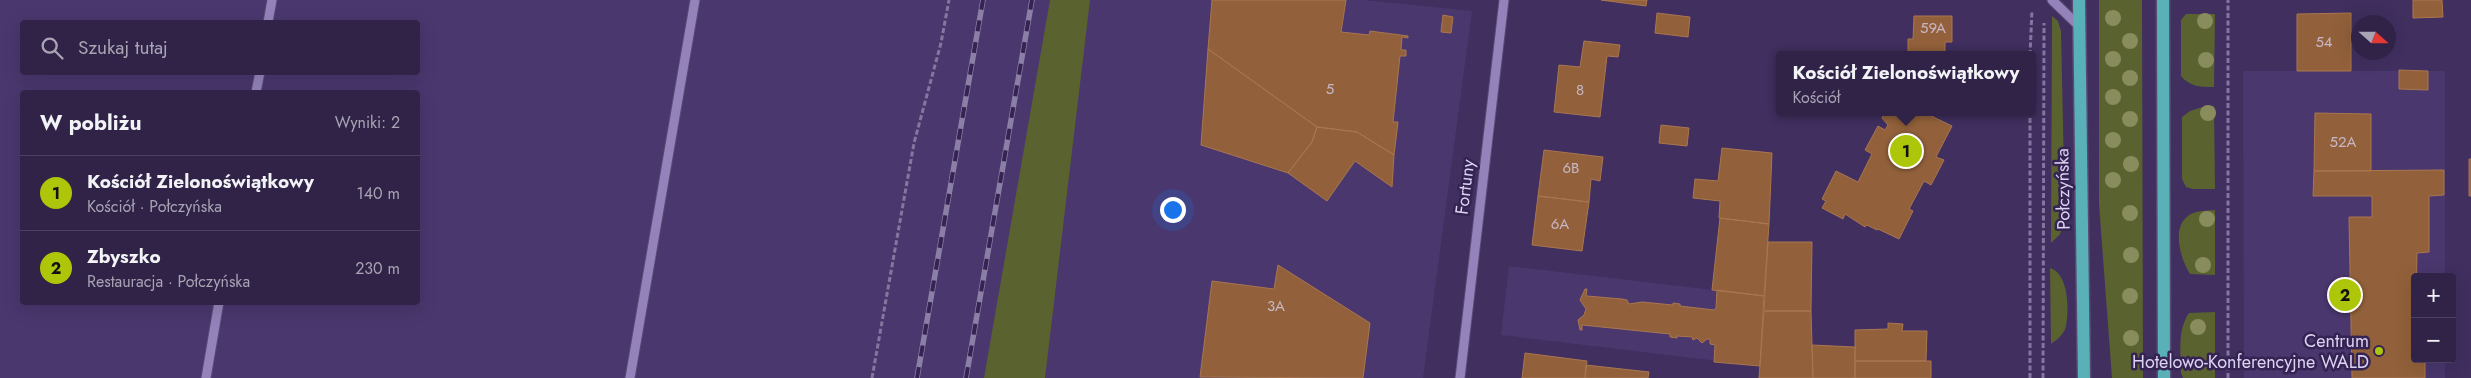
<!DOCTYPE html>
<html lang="pl">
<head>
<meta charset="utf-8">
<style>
  body { margin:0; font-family:Jost,sans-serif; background:#3c2f52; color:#f1f3f6 }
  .controls { position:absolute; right:15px; bottom:15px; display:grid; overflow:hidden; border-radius:5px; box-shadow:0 5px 20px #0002 }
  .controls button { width:45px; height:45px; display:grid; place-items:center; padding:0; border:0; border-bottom:1px solid #4b4060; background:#302347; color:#f1f3f6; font:25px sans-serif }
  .compass { position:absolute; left:2351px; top:15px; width:45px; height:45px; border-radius:50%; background:#302347; box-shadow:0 5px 20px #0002; rotate:111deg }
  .you { position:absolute; left:1172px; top:209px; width:18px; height:18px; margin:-12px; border:4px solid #fff; border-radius:50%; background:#1a73e8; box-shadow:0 0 0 8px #1a73e833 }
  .badge { display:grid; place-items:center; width:32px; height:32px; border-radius:50%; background:#aec60a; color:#111; font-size:16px; font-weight:700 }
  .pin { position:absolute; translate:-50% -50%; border:2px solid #fff; box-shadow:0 1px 5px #0006 }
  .popup { position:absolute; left:1776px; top:51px; width:260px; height:65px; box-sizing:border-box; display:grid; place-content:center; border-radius:5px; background:#302347; filter:drop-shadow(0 1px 4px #0005); font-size:16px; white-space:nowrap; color:#a8a4b4 }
  .popup b { font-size:19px; color:#f1f3f6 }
  .popup::after { content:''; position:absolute; left:50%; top:100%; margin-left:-10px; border:10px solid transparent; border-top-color:#302347 }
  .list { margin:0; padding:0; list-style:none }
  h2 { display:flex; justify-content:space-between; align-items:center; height:65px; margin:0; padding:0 20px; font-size:21px }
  h2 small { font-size:16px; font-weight:400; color:#a8a4b4 }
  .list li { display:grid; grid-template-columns:32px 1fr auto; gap:15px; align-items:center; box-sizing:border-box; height:75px; padding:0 20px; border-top:1px solid #4b4060 }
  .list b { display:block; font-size:19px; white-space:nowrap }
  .list p { margin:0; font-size:16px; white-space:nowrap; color:#a8a4b4 }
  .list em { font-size:16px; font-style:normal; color:#a8a4b4 }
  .icon { flex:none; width:28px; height:28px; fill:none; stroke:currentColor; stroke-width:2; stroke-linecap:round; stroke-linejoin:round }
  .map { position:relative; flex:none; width:2471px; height:378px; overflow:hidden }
  .search { position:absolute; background:#302347; box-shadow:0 5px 20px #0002; left:20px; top:20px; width:400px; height:55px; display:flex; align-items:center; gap:12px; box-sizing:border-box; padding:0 18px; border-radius:5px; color:#a8a4b4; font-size:19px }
  .panel { position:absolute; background:#302347; box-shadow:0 5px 20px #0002; left:20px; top:90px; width:400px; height:215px; border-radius:5px }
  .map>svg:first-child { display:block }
  .built { fill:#4a376e; fill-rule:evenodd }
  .green { fill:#5a6330 }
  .building { fill:#92613b; stroke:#a97650 }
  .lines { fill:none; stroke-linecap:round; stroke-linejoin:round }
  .minor-casing { stroke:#594a74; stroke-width:11 }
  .major-casing { stroke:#594a74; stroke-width:15 }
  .path { stroke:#84779f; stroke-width:3; stroke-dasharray:5 2.5; stroke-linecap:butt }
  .minor { stroke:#9483ba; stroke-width:9 }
  .major { stroke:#59b0b6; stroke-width:12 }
  .rail-casing { stroke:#8b7fa6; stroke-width:5.5 }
  .rail { stroke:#352453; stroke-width:4; stroke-dasharray:11; stroke-linecap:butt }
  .tree { fill:#898d5e }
  .poi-dot { fill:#aec60a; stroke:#352453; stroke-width:2 }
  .labels { text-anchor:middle; stroke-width:5; stroke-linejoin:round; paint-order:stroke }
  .number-label { font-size:15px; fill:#c9b6c4 }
  .street-label { font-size:18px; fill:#dbd3f1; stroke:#352453 }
  .poi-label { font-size:18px; fill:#dbd3f1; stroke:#352453; text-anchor:end }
</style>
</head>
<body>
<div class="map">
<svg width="2471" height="378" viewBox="0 0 2471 378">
  <rect width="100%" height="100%" fill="#402f5f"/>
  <path class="built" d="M0,0H1364L1472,11L1423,378H0ZM22,22H418V72H22ZM22,92H418V302H22Z
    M2243,71H2445V277H2415V359H2445V378H2244Z
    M1509,266L1764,296L1760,366L1501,335Z"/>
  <path class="green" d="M1050,0H1090L1045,378H984Z
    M2099,0H2142L2143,378H2112L2099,204Z
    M2186,14H2215L2214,87C2201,87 2190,87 2181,76V20Z
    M2052,16L2058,21L2061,31L2065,220L2060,234L2051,243Z
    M2206,106H2214L2215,189H2193L2186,187L2182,179V117L2190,111Z
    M2215,210V275L2190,274C2181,260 2171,228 2188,216C2195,210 2206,211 2215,210Z
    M2050,268C2069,274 2069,309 2066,326C2065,333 2057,340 2051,344Z
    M2215,312V378H2183L2181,373C2181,352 2177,331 2189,313Z"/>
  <path class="building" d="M1212,0H1346L1341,32L1369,35L1370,31L1408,36V38L1402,37L1401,50H1406V56H1400L1393,122H1398L1394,155L1357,132L1317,127L1208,49Z
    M1601,0H1647L1646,6Z
    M2413,0H2442L2443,17L2413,18Z
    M1657,13L1690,17L1688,37L1655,33Z
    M2351,13V71H2297V14Z
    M1443,15L1453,17L1451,33L1441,32Z
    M1914,16H1952V42H1945V55H1908V39H1913Z
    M1584,41L1620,45L1618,57L1607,56L1600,117L1554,112L1559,65L1580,67Z
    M1208,49L1317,127L1312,142L1288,173L1201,145Z
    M2399,70L2428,71V90L2399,89Z
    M1885,112H1923L1952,126L1936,157L1944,160L1931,185L1924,181L1909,209L1913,211L1899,239L1878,229L1877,230L1867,225L1865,227L1845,214L1843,219L1822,208L1826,201L1822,199L1836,171L1858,182L1872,154L1865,150L1878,126L1885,130L1888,125L1882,118Z
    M2315,113L2371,114V171H2314Z
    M1661,125L1689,128L1687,146L1659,143Z
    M1317,127L1357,132L1394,155L1392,187L1355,161L1327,201L1288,173L1312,142Z
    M1722,148L1772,153L1769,224L1719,218L1720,201L1693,198L1695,179L1718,181Z
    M1544,150L1603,157L1600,181L1591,179L1589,202L1538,196Z
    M2469,159H2471V196H2469Z
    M2444,170V195L2429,196V252L2417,253L2415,359H2425V378H2352L2349,217H2372V196H2313L2314,171Z
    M1538,196L1589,202L1582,251L1532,245Z
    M1720,218L1769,224L1764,296L1712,290Z
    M1768,242H1812L1811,311H1764Z
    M1278,265L1370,323L1363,378L1200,377L1212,281L1274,289Z
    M1585,289H1587L1586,296H1587L1622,299L1627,300L1629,304L1642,302L1673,305V303L1680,304V306L1714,310L1716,308L1717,290L1764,296L1760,366L1714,362L1715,345L1710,344V339H1707L1702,343L1697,338L1693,340L1692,337L1677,336V338L1670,337V334L1582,325V330H1580L1578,320L1584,315L1586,309L1580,300Z
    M1764,311H1811L1813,378H1759Z
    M1888,323L1903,324L1902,331H1927L1926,361H1855V330L1888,329Z
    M1812,345L1855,347V378H1813Z
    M1525,353L1587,361L1585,378H1522Z
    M1855,361H1931V378H1855Z
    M1586,365L1649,372L1648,378H1585Z"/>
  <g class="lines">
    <g class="minor-casing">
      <path id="minor" d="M2052,0L2079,26
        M268,22L272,0
        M256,92L260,72
        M206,378L219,302
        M630,378L695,0
        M1460,378L1504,0"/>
    </g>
    <g class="major-casing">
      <path id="major" d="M2079,0L2084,378
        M2163,0L2164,378"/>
    </g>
    <path class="path" d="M2030,55L2032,10
      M872,378L914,143L941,43L949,0
      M2030,378V112
      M2043,378L2044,23
      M2228,378V0"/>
    <use href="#minor" class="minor"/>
    <use href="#major" class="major"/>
    <g class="rail-casing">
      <path id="rail" d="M917,378L983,0
        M966,378L1032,0"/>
    </g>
    <use href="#rail" class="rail"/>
  </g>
  <g class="tree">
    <circle cx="2113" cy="18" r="8"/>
    <circle cx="2205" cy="21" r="8"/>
    <circle cx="2130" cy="41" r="8"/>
    <circle cx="2113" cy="59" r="8"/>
    <circle cx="2206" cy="60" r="8"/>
    <circle cx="2130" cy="78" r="8"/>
    <circle cx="2113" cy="97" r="8"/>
    <circle cx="2208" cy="113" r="8"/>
    <circle cx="2130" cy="119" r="8"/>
    <circle cx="2113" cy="140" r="8"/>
    <circle cx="2131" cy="164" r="8"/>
    <circle cx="2113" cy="180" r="8"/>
    <circle cx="2130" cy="213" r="8"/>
    <circle cx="2207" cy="219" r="8"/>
    <circle cx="2131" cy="255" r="8"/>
    <circle cx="2203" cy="265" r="8"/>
    <circle cx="2130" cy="296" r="8"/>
    <circle cx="2198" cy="327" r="8"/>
    <circle cx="2131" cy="338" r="8"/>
  </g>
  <circle class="poi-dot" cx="2379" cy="351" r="5"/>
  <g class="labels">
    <g class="number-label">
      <text x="1933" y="33">59A</text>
      <text x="2324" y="47">54</text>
      <text x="1330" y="94">5</text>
      <text x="1580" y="95">8</text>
      <text x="2343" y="147">52A</text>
      <text x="1571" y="173">6B</text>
      <text x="1560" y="229">6A</text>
      <text x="1276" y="311">3A</text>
    </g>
    <g class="street-label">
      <text transform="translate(1465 187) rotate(-83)" y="6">Fortuny</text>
      <text transform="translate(2063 189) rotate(-91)" y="6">Połczyńska</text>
    </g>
    <g class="poi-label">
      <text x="2369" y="347">Centrum<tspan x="2369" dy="21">Hotelowo-Konferencyjne WALD</tspan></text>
    </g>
  </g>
</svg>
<div class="controls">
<button>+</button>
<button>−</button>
</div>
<svg class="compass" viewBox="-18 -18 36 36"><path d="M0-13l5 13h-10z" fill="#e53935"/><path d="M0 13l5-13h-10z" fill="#a8a4b4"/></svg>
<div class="you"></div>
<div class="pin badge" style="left:1906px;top:151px">1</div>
<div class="popup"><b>Kościół Zielonoświątkowy</b>Kościół</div>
<div class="pin badge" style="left:2345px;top:295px">2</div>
<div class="search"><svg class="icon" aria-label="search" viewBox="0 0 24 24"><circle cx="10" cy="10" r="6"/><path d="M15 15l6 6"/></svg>Szukaj tutaj</div>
<section class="panel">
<h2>W pobliżu<small>Wyniki: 2</small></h2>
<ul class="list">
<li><span class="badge">1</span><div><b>Kościół Zielonoświątkowy</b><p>Kościół · Połczyńska</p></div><em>140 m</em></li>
<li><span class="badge">2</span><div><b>Zbyszko</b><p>Restauracja · Połczyńska</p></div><em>230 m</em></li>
</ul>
</section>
</div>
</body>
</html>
